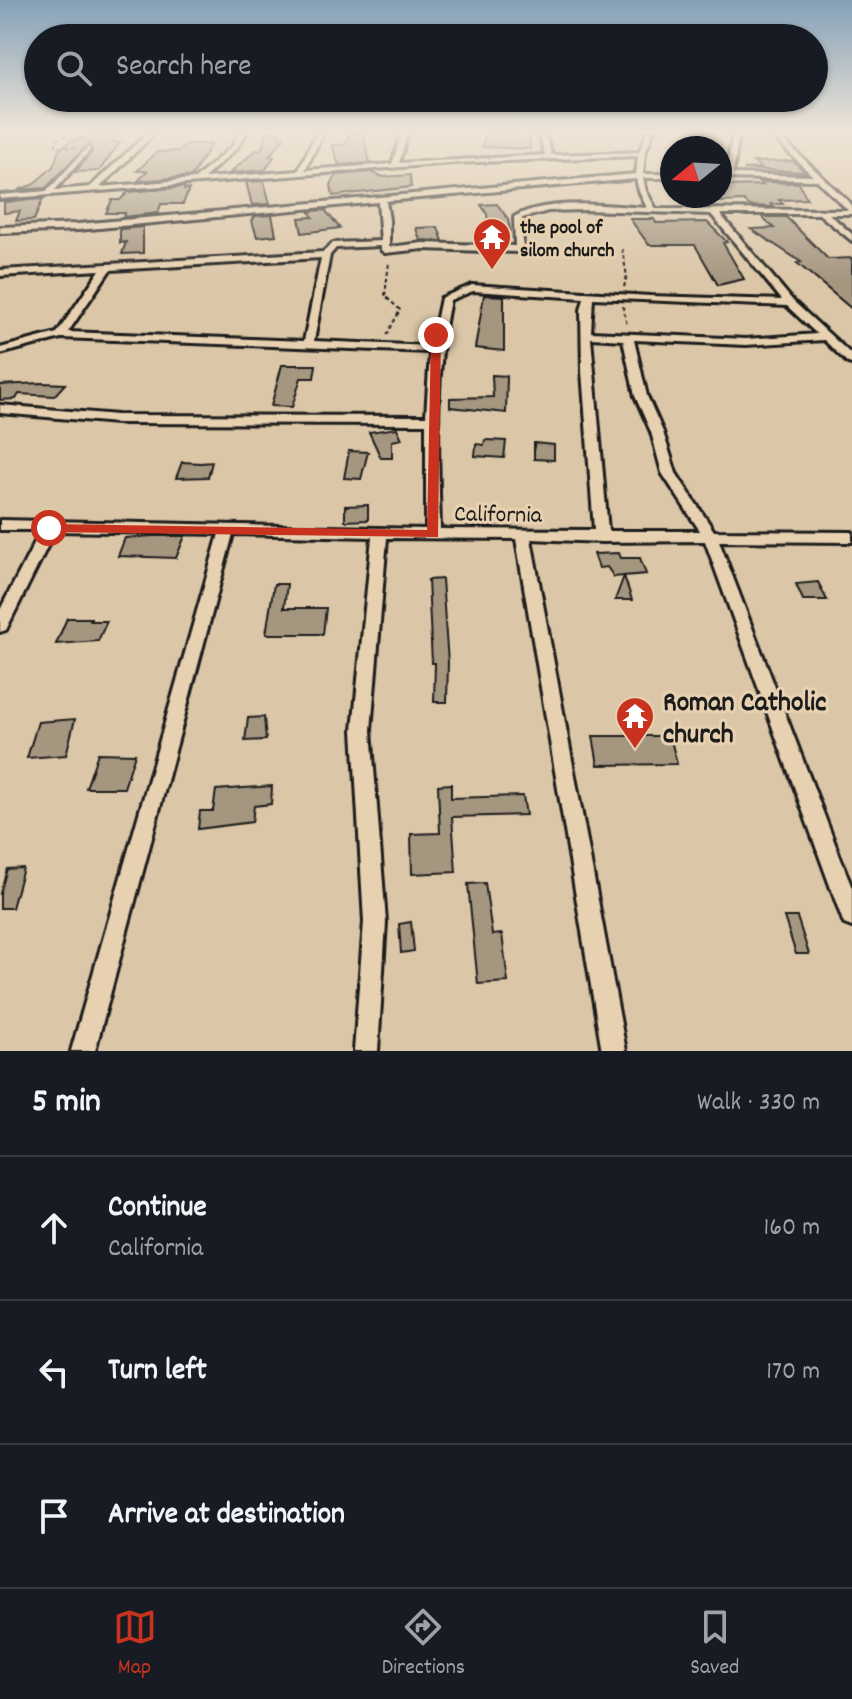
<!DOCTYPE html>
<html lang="en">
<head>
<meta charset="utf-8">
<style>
  body { margin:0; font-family:Dekko,sans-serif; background:#20242c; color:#f1f3f6 }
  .compass { position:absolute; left:660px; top:136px; width:72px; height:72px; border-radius:50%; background:#171b24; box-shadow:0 2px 6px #0004; rotate:252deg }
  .stop { position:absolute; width:24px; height:24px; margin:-18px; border:6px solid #c8321e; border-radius:50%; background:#fff }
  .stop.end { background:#c8321e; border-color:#fff; box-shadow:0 2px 8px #0008 }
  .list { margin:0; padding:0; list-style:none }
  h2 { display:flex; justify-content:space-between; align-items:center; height:104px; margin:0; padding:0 32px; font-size:34px }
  h2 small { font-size:26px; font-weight:400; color:#9ea1a6 }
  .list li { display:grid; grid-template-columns:52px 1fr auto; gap:24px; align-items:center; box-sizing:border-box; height:144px; padding:0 32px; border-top:2px solid #363941 }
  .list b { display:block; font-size:30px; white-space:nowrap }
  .list p { margin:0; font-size:26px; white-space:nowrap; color:#9ea1a6 }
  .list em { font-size:26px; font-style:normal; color:#9ea1a6 }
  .icon { flex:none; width:44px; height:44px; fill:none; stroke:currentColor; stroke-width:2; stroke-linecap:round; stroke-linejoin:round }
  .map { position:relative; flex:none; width:852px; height:1051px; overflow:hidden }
  .search { position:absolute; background:#171b24; box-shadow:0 2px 6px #0004; left:24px; right:24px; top:24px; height:88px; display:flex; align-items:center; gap:20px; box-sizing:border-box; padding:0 28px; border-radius:44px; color:#9ea1a6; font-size:30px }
  .sheet { height:536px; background:#171b24 }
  nav { display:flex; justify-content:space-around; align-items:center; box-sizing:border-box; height:112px; border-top:2px solid #363941; background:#171b24; font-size:22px; color:#9ea1a6 }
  nav a { display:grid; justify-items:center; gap:4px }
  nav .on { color:#c8321e }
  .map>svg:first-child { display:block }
  .building { fill:#a59680; stroke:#1c1c1c; stroke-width:2 }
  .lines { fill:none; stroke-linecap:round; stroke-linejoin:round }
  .minor-casing { stroke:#1c1c1c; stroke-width:6 }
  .path { stroke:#1c1c1c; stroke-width:2; stroke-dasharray:4 3; stroke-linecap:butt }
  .minor { fill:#e7d1b0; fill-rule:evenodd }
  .route { fill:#c8321e }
  .labels { text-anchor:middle; stroke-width:6; stroke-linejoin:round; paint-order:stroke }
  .far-poi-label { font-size:20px; font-weight:bold; fill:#1c1c1c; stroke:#e7d1b0; text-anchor:start }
  .street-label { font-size:24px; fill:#1c1c1c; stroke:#e7d1b0 }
  .near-poi-label { font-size:28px; font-weight:bold; fill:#1c1c1c; stroke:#e7d1b0; text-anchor:start }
</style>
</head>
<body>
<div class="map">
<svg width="852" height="1051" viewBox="0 0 852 1051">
  <rect width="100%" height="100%" fill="#dbc6a7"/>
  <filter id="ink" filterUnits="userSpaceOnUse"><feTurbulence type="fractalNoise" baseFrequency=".0125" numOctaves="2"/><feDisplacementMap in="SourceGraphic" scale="16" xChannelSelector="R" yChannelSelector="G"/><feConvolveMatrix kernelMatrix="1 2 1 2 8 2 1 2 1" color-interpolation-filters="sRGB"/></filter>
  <g filter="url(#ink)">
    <path class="building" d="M267,132H279L278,136L285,137L269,156L274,157L265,170L230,173L256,150H261Z
      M486,132L529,133L530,149L482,147Z
      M350,133H363L370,163L339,165L332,145H345Z
      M93,135H118L112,142H120L99,171L75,172L92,152L88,144L46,188L18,190L32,185L53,167L59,150L71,141Z
      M186,144H211L192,176L138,181L147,171H137L157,152L179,151Z
      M793,161L805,172L744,169L761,168L753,162Z
      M372,172L383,177L410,175L411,187L333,196L331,185L336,175Z
      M264,181L270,204L252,205L246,182Z
      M759,182L799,183L807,199L779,200L783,204H771L774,207L750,206L744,201L720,202V186L763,185Z
      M185,187L184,190L189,189L183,204H161L158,213L123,217L125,213H106L112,200H120L128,192Z
      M43,199L34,220L16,221L20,211L4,213V202Z
      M497,204L508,219L510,231H489L487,214L481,205Z
      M325,210L340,228L302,233L299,218L313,217L309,211Z
      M272,215L276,235L257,237L252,221L255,216Z
      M762,217H786L828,259L852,258V309L797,263L801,262L751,229L774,228Z
      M630,219H654L656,223L707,222L727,242L723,243L744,279L718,285L695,245H649Z
      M143,227V253L122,254L126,242L120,243V229Z
      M438,227L443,241L420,240L416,228Z
      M484,295L504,296V351L475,348Z
      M282,365H316L314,378H301L292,407L271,406Z
      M492,375L507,376L506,413L450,407V398L493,397Z
      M42,383L65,384L54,396L19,394L16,399L0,400V385Z
      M397,428L402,439L392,441V458H381L369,432Z
      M485,440L506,441L504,458L475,456L476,444L484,445Z
      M534,443L554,445V460L534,459Z
      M349,451L368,452L361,479L344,478Z
      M182,462L201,463L212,462L208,477L176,478Z
      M368,505V520L345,521V506Z
      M153,536H185L176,558L118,556L125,538Z
      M619,553L621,558H640L646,574L624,576L632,600H615L624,576L614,577L607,567L599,568L594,554Z
      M442,579L448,663L447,702H434L435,663H432L428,580Z
      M818,582L827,600H803L796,584Z
      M274,584H287L284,608H326L323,634H266Z
      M67,618H91L90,621H107L98,641L56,644Z
      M264,717L266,740L245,741L248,718Z
      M75,719L66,755L27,758L38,722Z
      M593,736H670L677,764L598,765Z
      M98,753L135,754L124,788H86Z
      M451,784V798L523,796L526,815L452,817L456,872L412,874L411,834L440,833L438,785Z
      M272,786L271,804L254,806L252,822L198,829L200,811H213L216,790Z
      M23,868L12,908H0V893L7,869Z
      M485,883L492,935L502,934L508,982L478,984L468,884Z
      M784,917H797L809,954H796Z
      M411,922L414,951L401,953L399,924Z"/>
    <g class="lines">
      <g class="minor-casing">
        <path id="minor" d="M149,132H156L100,187L195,179L232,146L240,132H247L237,148L204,178L298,171L317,132H324L305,170L392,164L402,132H408L399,163L545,155L538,132H544L552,155L639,152L647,132H653L645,153L643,174H672V178H643L646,191L656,209L848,210L817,180L720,178V174H726L733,132H739L733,174L813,176L768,132H775L852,205V214H829L852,234V241L819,214H720L793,301L852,355V364L848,363L824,340L746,345L634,340L647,396L663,432L676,473L714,531L852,532V542L719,541L852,888V927L844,924L841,916L705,541L602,542L531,539L626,1051H602L516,539L387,538L371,730L386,922L378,1051H354L364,922L353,730L372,537L233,534L95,1051H71L219,534L55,531L8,626L6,630L0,632V610L41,530H0V520L426,529V424L117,423L0,413V405L117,415L426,416L430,352L61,338L0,354V348L57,333L100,270L0,276V270L323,252L333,243L381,241L378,202L78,230L0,233V227L78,224L636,174L638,156L451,163L0,199V195L47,191L88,147L90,150L55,190L90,187ZM636,179L639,191L647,208C608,206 548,197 514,217L515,246L423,243L389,247V220L386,201ZM584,210L711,214L782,300L650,296L472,285L441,298L431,346L314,341L330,255L336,248L381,246V250L385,253L423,249L519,252L523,249L522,218L548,211ZM321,258L304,341L68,332L110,270ZM473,291L584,298L581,310L582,371L594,530L440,529C438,452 434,376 450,300ZM593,298L787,306L817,334L746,339L591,332ZM591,338L623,340L635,396L651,432L662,473L700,531H608Z"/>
      </g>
      <path class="path" d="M73,132L56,140V147L76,148
        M622,249L627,276L624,287
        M623,306L627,326
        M387,335L400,310L385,296L389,262"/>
      <use href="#minor" class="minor"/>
    </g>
  </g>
  <linearGradient id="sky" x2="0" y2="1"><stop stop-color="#84a0b8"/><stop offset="0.47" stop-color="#efe5d7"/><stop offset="1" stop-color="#efe5d7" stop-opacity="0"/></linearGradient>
  <rect width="852" height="280" fill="url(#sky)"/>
  <path class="route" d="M436,332L441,335L438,537L49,532L43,528L49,524L427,530L431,335Z"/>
  <defs>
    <g id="temple-pin" transform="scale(2)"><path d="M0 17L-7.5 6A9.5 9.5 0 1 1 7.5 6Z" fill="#c8321e" stroke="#e7d1b0"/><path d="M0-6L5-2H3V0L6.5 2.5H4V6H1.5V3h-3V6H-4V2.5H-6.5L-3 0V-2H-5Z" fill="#fff"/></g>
  </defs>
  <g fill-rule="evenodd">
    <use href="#temple-pin" x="492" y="237"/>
    <use href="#temple-pin" x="635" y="716"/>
  </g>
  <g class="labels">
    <g class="far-poi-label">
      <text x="520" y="233">the pool of<tspan x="520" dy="23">silom church</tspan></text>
    </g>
    <g class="street-label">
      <text transform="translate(498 513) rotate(1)" y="8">California</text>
    </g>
    <g class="near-poi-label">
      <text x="663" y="710">Roman Catholic<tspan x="663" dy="32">church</tspan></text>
    </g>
  </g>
</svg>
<svg class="compass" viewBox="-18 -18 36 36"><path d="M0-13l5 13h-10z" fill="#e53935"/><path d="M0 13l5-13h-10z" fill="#9ea1a6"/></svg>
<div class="stop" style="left:49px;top:528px"></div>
<div class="stop end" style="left:436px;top:335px"></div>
<div class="search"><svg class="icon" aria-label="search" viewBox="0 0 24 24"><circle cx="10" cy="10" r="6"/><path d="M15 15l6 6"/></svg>Search here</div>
</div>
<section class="sheet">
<h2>5 min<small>Walk · 330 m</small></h2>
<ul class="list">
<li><svg class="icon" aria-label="ahead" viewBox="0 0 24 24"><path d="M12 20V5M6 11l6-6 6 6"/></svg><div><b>Continue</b><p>California</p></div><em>160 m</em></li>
<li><svg class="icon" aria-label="left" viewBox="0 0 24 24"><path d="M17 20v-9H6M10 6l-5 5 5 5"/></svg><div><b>Turn left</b></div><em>170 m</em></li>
<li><svg class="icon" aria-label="arrive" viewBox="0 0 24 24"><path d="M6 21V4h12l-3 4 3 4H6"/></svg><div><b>Arrive at destination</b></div></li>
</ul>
</section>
<nav>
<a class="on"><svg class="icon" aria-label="map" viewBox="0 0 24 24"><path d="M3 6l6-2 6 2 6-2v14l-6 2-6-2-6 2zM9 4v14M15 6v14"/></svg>Map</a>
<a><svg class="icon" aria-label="directions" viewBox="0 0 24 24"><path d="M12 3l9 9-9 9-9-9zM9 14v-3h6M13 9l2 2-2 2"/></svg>Directions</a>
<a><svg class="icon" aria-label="saved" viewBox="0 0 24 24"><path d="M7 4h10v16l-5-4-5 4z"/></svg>Saved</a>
</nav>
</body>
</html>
